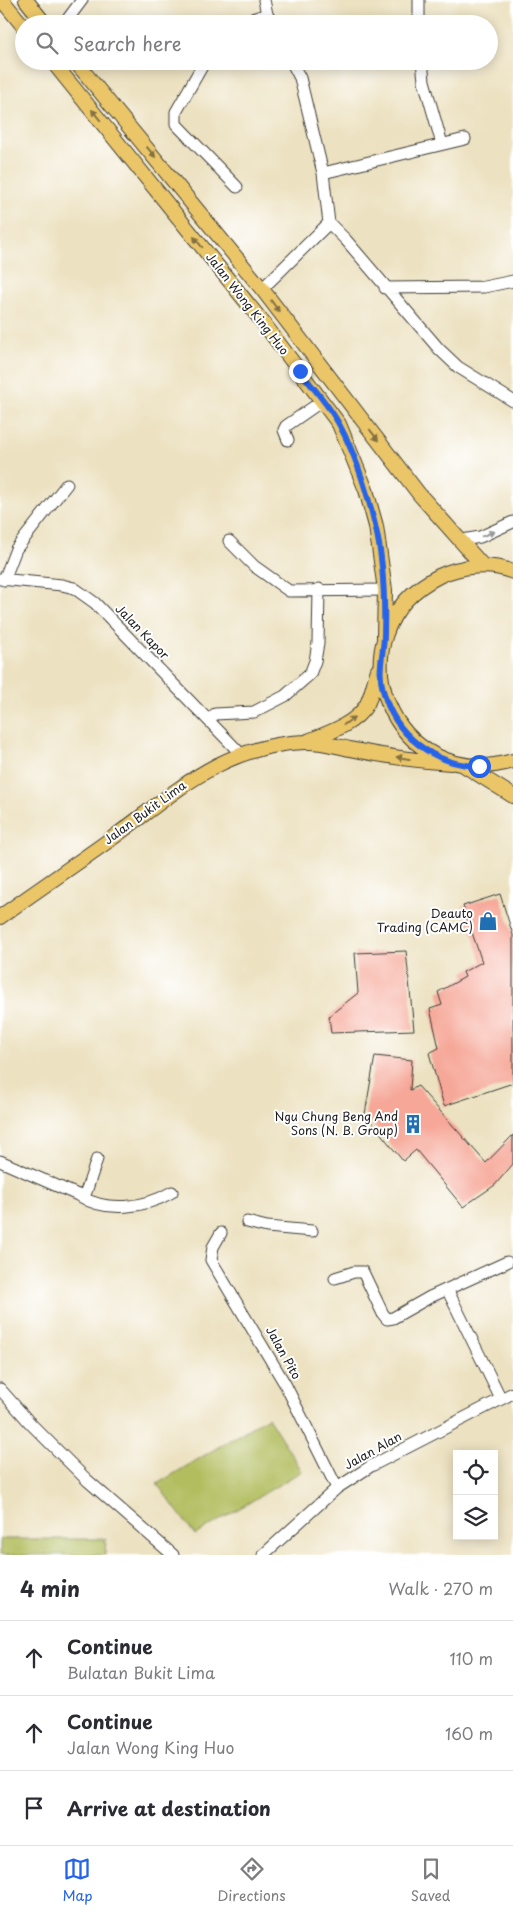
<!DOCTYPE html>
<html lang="en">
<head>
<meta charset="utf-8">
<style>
  body { margin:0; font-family:"Playpen Sans",sans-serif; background:#f7f7f7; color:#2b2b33 }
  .controls { position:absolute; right:15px; bottom:15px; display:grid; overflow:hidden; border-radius:0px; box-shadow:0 2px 12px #0003 }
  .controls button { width:45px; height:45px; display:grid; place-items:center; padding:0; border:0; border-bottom:1px solid #e1e1e2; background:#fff; color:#2b2b33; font:25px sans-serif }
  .stop { position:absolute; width:15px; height:15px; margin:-11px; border:4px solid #2563eb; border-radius:50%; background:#fff }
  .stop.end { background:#2563eb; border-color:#fff; box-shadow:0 1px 5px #0008 }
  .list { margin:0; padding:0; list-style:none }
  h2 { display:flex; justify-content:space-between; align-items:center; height:65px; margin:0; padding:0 20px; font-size:21px }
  h2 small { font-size:16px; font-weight:400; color:#7c7c81 }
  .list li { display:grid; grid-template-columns:32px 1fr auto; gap:15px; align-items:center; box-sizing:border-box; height:75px; padding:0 20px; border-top:1px solid #e1e1e2 }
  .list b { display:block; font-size:19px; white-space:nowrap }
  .list p { margin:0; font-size:16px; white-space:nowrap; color:#7c7c81 }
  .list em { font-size:16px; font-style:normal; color:#7c7c81 }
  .icon { flex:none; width:28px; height:28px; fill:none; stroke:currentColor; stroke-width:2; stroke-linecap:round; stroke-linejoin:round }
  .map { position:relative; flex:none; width:513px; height:1555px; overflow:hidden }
  .search { position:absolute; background:#fff; box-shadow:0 2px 12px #0003; left:15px; right:15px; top:15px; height:55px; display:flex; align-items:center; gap:12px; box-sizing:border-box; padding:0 18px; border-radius:28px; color:#7c7c81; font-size:19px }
  .sheet { height:290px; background:#fff }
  nav { display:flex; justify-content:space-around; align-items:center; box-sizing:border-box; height:70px; border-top:1px solid #e1e1e2; background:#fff; font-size:14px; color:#7c7c81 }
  nav a { display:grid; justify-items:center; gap:2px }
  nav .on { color:#2563eb }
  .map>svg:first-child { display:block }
  .green { fill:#b2bd5f; stroke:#676c3e }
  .building { fill:#f6a798 }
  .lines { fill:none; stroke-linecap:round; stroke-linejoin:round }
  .minor-casing { stroke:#3b3a35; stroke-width:13 }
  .major-casing { stroke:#3b3a35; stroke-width:16 }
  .minor { stroke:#fff; stroke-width:11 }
  .major { stroke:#ebc669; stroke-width:14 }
  .oneway { fill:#847142 }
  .oneway2 { fill:#999 }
  .route { stroke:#2563eb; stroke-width:6 }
  .labels { text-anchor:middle; stroke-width:4; stroke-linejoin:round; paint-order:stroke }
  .street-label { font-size:12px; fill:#1c1c1c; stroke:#fff }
  .poi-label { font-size:12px; fill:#1c1c1c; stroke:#fff; text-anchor:end }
</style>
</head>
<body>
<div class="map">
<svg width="513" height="1555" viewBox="0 0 513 1555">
  <rect width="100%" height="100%" fill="#fff"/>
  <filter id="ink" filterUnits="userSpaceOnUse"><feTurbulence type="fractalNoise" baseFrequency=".02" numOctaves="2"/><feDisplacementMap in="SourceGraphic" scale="10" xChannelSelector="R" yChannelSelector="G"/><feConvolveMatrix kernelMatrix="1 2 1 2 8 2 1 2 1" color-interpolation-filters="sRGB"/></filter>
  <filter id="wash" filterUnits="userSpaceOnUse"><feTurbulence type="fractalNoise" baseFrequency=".0096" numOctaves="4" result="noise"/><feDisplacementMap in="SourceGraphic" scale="20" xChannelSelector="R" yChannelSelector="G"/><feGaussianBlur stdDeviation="1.12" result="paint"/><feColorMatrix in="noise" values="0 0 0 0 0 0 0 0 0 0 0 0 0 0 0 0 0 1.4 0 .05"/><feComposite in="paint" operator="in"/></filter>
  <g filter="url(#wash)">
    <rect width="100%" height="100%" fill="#ece1c0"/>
    <path class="green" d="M268,1417L302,1471L195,1535L157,1484Z
      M0,1539H106L105,1555H0Z"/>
    <g id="blocks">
      <path class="building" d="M500,894L513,935V1083L444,1106L429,1053L439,1048L430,1009L442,1005L438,992L465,977L463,972L482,962L463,906Z
        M406,951L414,1030L331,1033L329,1016L358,993L355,953Z
        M375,1056L412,1060L410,1090L418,1086L486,1163L513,1135V1164L495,1185L463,1207L416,1150L403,1161L365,1114Z"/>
    </g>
  </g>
  <g filter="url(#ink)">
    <use href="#blocks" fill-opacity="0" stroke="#3b3a35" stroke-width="1"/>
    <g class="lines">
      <g class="minor-casing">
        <path id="minor" d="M264,0L267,14L272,24
          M64,24L82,0
          M238,24L267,14
          M419,24V0
          M205,61L176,112V124L237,187
          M291,61L300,78L323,173L329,223L346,240L439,349L458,367L513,401
          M422,61L424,81L442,144
          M323,173L465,139
          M385,288L484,287L513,281
          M262,289L329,223
          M288,440L284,430L286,426L322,401
          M462,540L480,537L513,522
          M229,541L254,566L289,591L385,590
          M0,579L62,585L74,588L95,603L240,753
          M4,580L16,549L67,484
          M209,720L215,714L254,712L285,696L310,674L315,661L318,643L319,589
          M0,1161L80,1196L86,1192L97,1159
          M80,1196C107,1213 145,1208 172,1192
          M247,1222L267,1227L312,1231
          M221,1233L213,1247L211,1260L285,1384L337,1488
          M335,1278L354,1272H363L383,1314L387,1319L393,1318L430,1297L507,1262
          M447,1289L501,1399
          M0,1389L31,1424L87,1480L173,1555
          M263,1555L337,1488L371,1466L513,1393"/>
      </g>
      <g class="major-casing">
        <path id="major" d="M2,0L24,27
          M26,0L45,24
          M52,61L265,325L339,424L366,490L376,526L385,590L384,637
          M75,61L262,289L419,494L483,566
          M513,572C490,562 460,566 439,576C326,633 392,796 513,761
          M308,741C328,733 356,724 367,704C372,694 374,681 378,670
          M465,766L513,796
          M0,917C39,889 79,862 118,834C179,789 225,745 305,742C321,741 335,746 350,749C383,756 417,761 451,763"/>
      </g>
      <use href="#minor" class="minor"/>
      <use href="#major" class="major"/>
    </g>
    <defs><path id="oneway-solid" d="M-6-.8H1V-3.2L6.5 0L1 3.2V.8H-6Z" transform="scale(1.25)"/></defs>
    <g class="oneway">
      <use href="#oneway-solid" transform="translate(96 115) rotate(-129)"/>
      <use href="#oneway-solid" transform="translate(151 152) rotate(50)"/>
      <use href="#oneway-solid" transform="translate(198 242) rotate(-129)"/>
      <use href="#oneway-solid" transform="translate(275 306) rotate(54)"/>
      <use href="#oneway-solid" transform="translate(374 435) rotate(52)"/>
      <use href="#oneway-solid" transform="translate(349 721) rotate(-36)"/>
      <use href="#oneway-solid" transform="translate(403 758) rotate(-171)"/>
    </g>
    <use class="oneway2" href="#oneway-solid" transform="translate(488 534) rotate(-21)"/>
  </g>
  <g class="lines" filter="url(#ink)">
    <path class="route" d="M300,371C313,388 330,406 340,426C356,456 367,491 375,525C384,561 385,597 384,634C384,653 377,670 383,690C394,735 434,765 479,766"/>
  </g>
  <defs>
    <g id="shop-bare" transform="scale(1.5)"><path d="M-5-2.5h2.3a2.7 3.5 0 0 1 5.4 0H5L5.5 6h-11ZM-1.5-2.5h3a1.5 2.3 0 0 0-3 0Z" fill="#1f6fb2" stroke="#fff" stroke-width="2.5" paint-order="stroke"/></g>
    <g id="building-bare" transform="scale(1.5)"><path d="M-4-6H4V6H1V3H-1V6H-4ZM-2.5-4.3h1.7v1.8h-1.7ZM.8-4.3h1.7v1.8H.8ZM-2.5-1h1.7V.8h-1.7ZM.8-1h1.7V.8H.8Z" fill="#1f6fb2" stroke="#fff" stroke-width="2.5" paint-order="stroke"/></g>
  </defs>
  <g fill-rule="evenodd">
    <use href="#shop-bare" x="488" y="921"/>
    <use href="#building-bare" x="413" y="1124"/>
  </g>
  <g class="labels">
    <g class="street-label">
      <text transform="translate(247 304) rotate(52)" y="4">Jalan Wong King Huo</text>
      <text transform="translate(142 632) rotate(46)" y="4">Jalan Kapor</text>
      <text transform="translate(145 813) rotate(-36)" y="4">Jalan Bukit Lima</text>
      <text transform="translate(283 1353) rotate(61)" y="4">Jalan Pito</text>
      <text transform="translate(373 1451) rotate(-29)" y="4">Jalan Alan</text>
    </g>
    <g class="poi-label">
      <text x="473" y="918">Deauto<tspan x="473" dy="14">Trading (CAMC)</tspan></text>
      <text x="398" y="1121">Ngu Chung Beng And<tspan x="398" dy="14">Sons (N. B. Group)</tspan></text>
    </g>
  </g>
</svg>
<div class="controls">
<button><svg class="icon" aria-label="locate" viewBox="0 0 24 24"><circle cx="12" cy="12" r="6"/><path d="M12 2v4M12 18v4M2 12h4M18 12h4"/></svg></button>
<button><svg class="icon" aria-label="layers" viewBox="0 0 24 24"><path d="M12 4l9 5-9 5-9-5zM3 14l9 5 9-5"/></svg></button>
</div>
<div class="stop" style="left:479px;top:766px"></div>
<div class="stop end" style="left:300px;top:371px"></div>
<div class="search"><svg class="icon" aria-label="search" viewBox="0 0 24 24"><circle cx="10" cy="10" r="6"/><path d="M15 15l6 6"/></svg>Search here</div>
</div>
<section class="sheet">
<h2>4 min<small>Walk · 270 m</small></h2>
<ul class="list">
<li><svg class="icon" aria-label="ahead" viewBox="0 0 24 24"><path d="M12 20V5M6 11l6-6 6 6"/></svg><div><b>Continue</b><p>Bulatan Bukit Lima</p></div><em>110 m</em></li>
<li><svg class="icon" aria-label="ahead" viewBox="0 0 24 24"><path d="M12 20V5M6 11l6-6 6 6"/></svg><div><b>Continue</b><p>Jalan Wong King Huo</p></div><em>160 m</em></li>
<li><svg class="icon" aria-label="arrive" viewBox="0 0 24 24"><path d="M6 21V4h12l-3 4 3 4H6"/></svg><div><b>Arrive at destination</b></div></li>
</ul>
</section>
<nav>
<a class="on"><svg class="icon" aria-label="map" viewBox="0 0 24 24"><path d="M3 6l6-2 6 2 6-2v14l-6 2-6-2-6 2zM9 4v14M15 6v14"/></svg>Map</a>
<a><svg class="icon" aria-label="directions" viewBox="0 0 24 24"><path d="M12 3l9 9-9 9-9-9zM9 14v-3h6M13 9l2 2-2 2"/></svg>Directions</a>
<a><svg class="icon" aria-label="saved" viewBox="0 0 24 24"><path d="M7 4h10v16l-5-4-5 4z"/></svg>Saved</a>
</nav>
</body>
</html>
